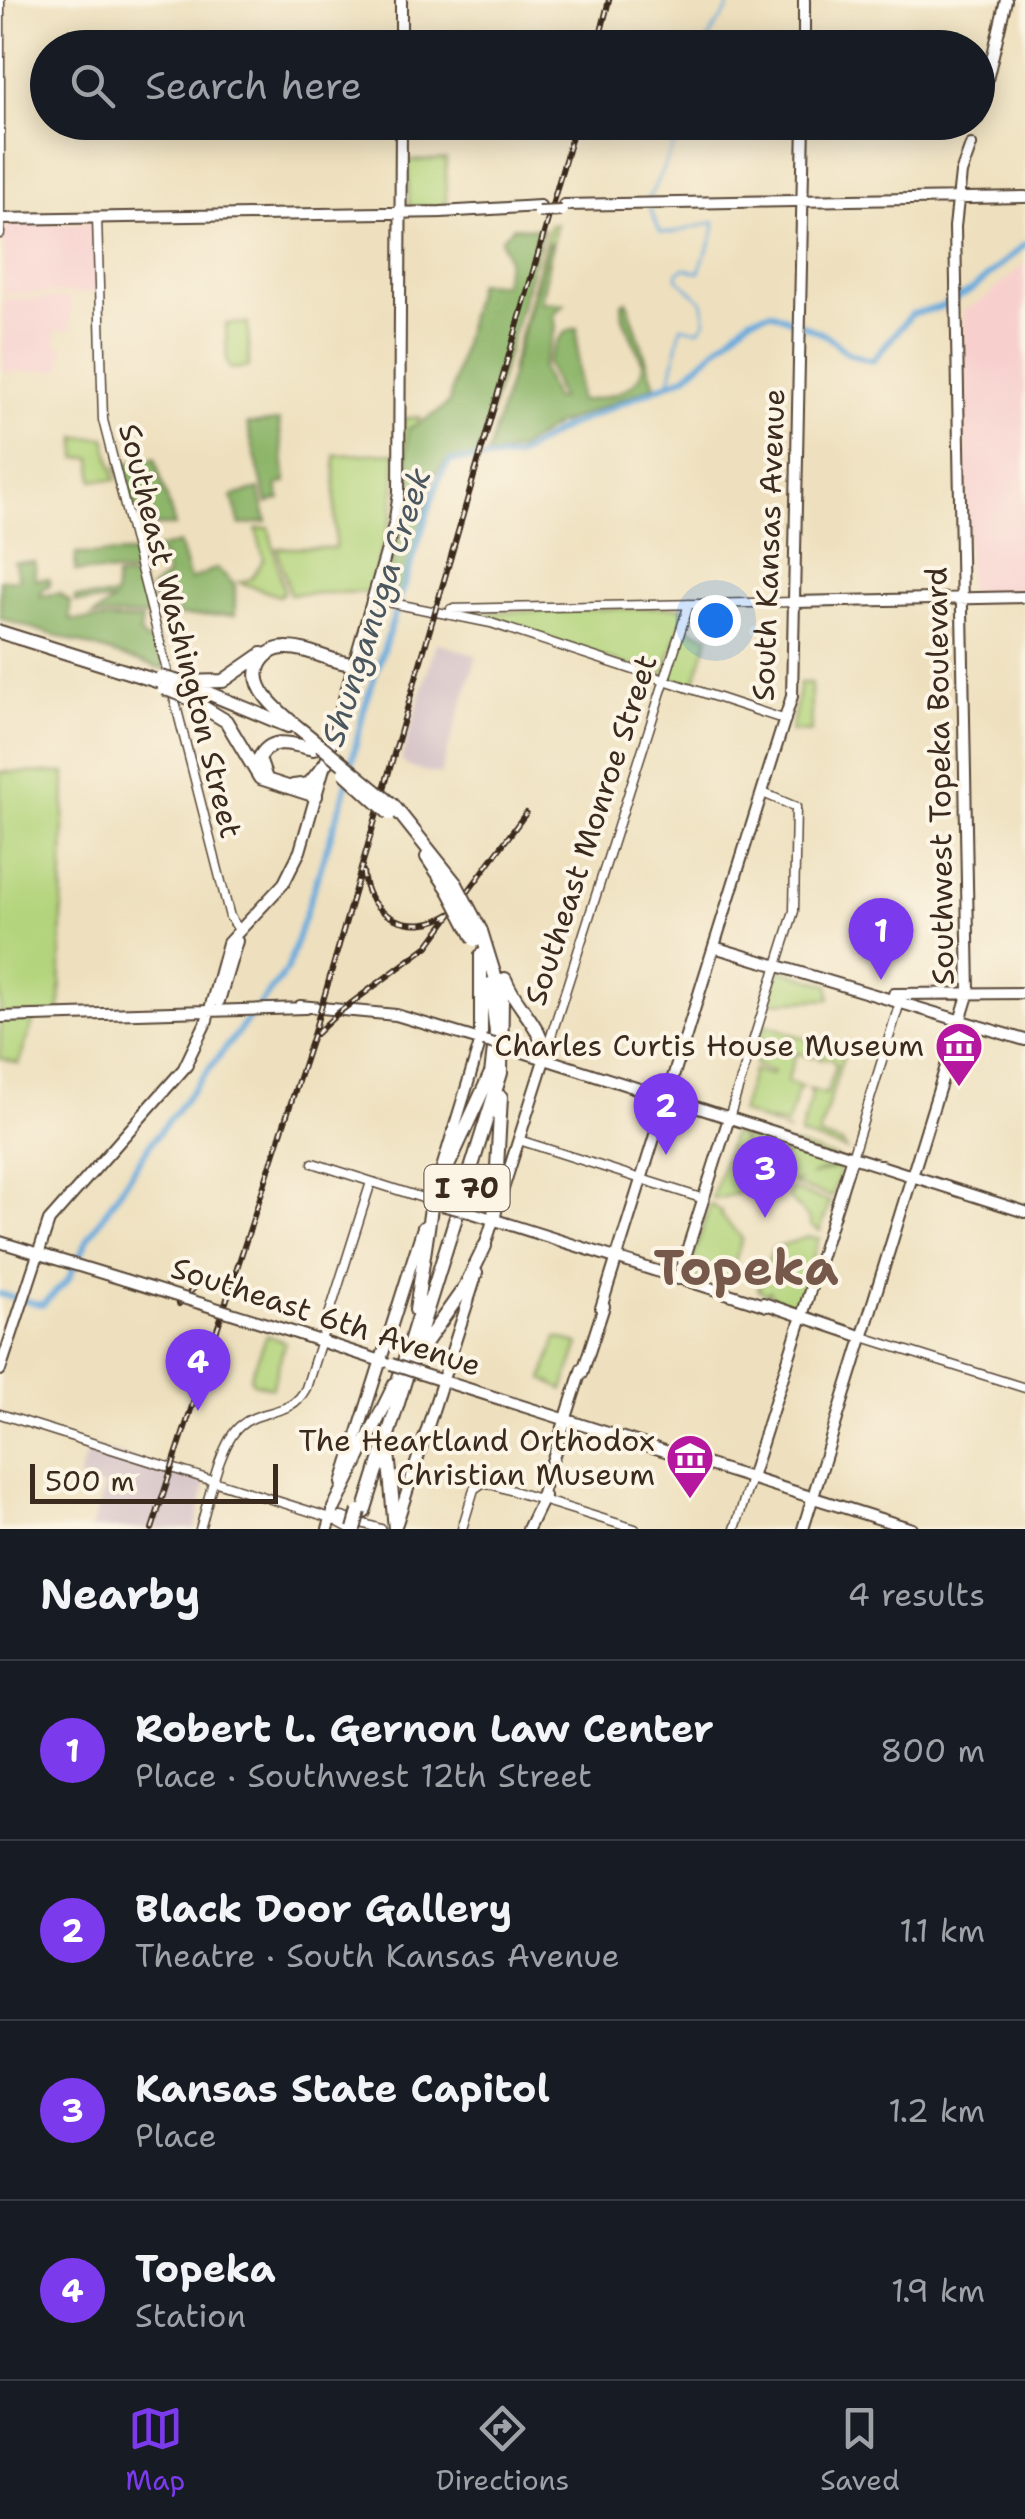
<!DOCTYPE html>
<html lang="en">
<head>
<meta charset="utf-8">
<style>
  body { margin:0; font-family:"Shantell Sans",sans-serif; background:#20242c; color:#f1f3f6 }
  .scale { position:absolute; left:30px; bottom:25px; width:248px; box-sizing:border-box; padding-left:10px; border:5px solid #3b2a1e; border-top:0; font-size:28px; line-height:35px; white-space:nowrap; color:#3b2a1e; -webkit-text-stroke:8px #fcf5e5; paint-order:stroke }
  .you { position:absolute; left:715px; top:620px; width:35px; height:35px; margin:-25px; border:8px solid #fff; border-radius:50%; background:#1a73e8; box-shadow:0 0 0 15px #1a73e833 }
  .badge { display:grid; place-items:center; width:65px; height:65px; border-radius:50%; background:#7c3aed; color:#fff; font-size:32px; font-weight:700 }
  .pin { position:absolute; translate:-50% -82px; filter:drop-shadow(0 2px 5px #0008) }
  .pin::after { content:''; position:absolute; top:52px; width:35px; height:30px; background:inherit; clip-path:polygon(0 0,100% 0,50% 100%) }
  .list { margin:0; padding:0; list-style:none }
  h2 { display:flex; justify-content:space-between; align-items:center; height:130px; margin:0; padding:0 40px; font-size:42px }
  h2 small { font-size:32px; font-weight:400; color:#9ea1a6 }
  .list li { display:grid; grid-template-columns:65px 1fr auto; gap:30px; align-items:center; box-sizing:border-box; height:180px; padding:0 40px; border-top:2px solid #363941 }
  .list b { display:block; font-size:38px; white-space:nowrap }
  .list p { margin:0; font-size:32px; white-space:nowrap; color:#9ea1a6 }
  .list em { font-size:32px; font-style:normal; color:#9ea1a6 }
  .icon { flex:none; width:55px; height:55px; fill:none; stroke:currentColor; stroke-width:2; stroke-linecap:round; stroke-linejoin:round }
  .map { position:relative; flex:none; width:1025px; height:1529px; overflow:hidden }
  .search { position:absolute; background:#171b24; box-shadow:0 5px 25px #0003; left:30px; right:30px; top:30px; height:110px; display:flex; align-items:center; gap:25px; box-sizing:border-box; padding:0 35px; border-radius:55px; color:#9ea1a6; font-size:38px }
  .sheet { height:850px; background:#171b24 }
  nav { display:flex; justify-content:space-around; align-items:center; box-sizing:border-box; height:140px; border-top:2px solid #363941; background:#171b24; font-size:28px; color:#9ea1a6 }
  nav a { display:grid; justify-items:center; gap:5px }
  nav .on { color:#7c3aed }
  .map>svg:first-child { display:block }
  .built { fill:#f7d0ce }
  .industrial { fill:#d2bec4 }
  .green { fill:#b3d47b; stroke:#777f4c; stroke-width:2.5 }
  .forest { fill:#8eb66b; stroke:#647044; stroke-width:2.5 }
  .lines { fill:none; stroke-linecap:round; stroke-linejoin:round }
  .stream { stroke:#67aadc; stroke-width:2.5 }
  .river { stroke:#67aadc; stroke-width:6 }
  .minor-casing { stroke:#564536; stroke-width:11 }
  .major-casing { stroke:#564536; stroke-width:14 }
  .highway-casing { stroke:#564536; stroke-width:16 }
  .minor { stroke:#fff; stroke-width:8 }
  .major { stroke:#fff; stroke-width:10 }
  .highway { stroke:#fff; stroke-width:12 }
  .rail-casing { stroke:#3b2a1e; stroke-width:6 }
  .rail { stroke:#fcf5e5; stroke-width:2.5; stroke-dasharray:8; stroke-linecap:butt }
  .major-bridge-casing { stroke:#564536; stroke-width:14; stroke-linecap:butt }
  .highway-bridge-casing { stroke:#564536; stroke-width:16; stroke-linecap:butt }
  .major-bridge { stroke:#fff; stroke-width:10 }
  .highway-bridge { stroke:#fff; stroke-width:12 }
  .labels { text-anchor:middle; stroke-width:8; stroke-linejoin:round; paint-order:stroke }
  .shield { fill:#fcf5e5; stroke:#75675a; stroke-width:2.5 }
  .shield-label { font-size:28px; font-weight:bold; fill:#3b2a1e }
  .street-label { font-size:30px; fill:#3b2a1e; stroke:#fcf5e5 }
  .poi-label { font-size:30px; fill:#3b2a1e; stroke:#fcf5e5; text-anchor:end }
  .water-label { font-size:32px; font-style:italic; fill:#4a5760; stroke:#fcf5e5 }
  .town-label { font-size:50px; font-weight:bold; fill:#76594b; stroke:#fcf5e5 }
</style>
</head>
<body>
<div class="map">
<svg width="1025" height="1529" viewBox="0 0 1025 1529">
  <rect width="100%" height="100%" fill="#fcf5e5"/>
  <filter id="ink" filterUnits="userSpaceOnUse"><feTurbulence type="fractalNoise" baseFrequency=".01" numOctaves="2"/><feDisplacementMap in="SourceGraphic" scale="20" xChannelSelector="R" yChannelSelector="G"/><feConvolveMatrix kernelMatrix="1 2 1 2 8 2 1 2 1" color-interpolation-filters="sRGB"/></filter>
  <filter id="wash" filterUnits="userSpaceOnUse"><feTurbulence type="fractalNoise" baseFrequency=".0048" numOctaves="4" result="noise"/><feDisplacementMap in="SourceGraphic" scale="40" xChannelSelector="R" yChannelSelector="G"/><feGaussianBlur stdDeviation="2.25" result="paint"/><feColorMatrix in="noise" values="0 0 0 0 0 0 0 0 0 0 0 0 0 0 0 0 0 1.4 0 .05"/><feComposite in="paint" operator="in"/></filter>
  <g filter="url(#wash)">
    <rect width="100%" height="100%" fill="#eee0be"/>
    <path class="built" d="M94,222L97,293L3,294L4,224Z
      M1025,263V594L974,593L968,589L963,310L983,300Z
      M71,298V330H55L56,345L64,346L61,370L3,372V299Z"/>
    <path class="industrial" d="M436,642L477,656L440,775L411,768L401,761Z
      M89,1445L206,1482L195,1529H91L104,1487L78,1479Z"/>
    <path class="green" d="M446,159V207L409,206L408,161Z
      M550,224H556L553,241L548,244L517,362L510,372Z
      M248,323L249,367L231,369L227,363L226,324Z
      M419,417L390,572L395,584L392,599L382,597L379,593L400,518L403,419Z
      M77,437L105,438L116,480H93L92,458H77Z
      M396,453L393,513L369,592L290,594L277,548H335V455Z
      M269,528L284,592L279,596L239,582L251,579L264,559L256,529Z
      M680,607L685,612L663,677L468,613Z
      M685,628L709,636L693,687L669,679Z
      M800,683H811V732L791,731Z
      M0,772L65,773L60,1014L0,1015Z
      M779,969L829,985L830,999L769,1002Z
      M34,1019L19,1064L0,1058V1020Z
      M765,1024L822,1045L813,1057L796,1053L787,1082L803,1087L798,1090L787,1125L760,1120L790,1132L740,1112L753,1070L771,1075L773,1072L755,1065Z
      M823,1046L844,1053L819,1136L843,1144L846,1150L800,1135L812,1095L809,1089L826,1094L836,1065L831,1059H819Z
      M737,1126L787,1143L776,1177L754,1169L763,1177L758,1188L717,1199L712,1198L733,1131L745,1144Z
      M792,1144L837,1158L840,1163L810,1176L842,1166L832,1197L794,1185L799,1181H781L787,1146L797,1149Z
      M790,1189L830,1202L820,1231L810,1225V1220L789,1198Z
      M710,1204L721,1211V1216L742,1238L729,1281L720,1279V1274L702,1281L688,1276Z
      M808,1237L819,1238L796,1311L769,1294L771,1290L766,1294L758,1289L773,1248Z
      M267,1335L285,1342L272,1388L253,1383L250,1377Z
      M557,1337L579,1344L563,1390L543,1379Z"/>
    <path class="forest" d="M513,227L543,229L483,440L477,457L449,459L432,476L419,539L398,601L392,599L395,584L390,572L412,469L407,457L408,429C421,421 439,414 449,402L477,283L503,284L508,259L501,239Z
      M553,241L541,302L565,304L554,314L556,328L542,368L554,399L560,398L547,364C554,348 559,330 577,328L579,401C602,399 642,392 643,363L623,318L622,303L627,301L655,386L556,425L518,450L487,457L549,243Z
      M279,421L286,482L277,485L280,499L267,503L247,424Z
      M155,458L175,526H135L144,518L140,507L131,509L117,466Z
      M259,489L267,522L240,525L232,496Z
      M179,543L190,580L217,568L235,585V615L177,616L178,610L168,601L153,602L150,590L167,576L162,555L146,557L143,553Z
      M135,553L139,574L75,571L76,554Z
      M14,562H35V579H49L50,585L42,589L41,596L59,593L70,602V620H142L140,634L146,640L157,641L166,670L0,618V580L19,579Z
      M116,577L140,578L150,616H93L113,602H75V597H115Z"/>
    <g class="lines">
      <path class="stream" d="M706,48C710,27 727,19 731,0
        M648,200L685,122
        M650,208L660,232L672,233L715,222C715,241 703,254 699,273L685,268L678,272L677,278L702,301L706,321L699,330L681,326L670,382"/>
      <path class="river" d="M0,1294L42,1305L68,1280L88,1239L151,1143L287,970L344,795L364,709L439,478L450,461L516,457L563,428L686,376L750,318L771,312L826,335L848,353L872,361L912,314L941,307L972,290L1025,244"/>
    </g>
  </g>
  <g filter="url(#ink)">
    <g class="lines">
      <g class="minor-casing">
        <path id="minor" d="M97,218L103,420L230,917L240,931
          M0,234V0
          M372,599L491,623L786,720
          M451,609L794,602
          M546,1052L689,604
          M729,1118L794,911L796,807L763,793
          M519,1140L704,1199
          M852,1157L901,999
          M313,1163L432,1201
          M863,1337L1025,1388
          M0,1414L331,1518L351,1529
          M331,1518L342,1517L381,1529
          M200,1529C208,1503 220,1443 240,1426C262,1407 291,1418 306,1388L371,1182
          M462,1529L474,1489L484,1482L635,1529
          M735,1529L751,1478"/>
      </g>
      <g class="major-casing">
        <path id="major" d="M401,0V48
          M804,0V48
          M978,118L1006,0
          M564,205L1025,197
          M441,212L540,206
          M0,219L444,212
          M794,602L1025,597
          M714,947L1025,1040
          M894,994L1025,993
          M219,1001L237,941
          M300,1006L396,1015L483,1041
          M0,1017L306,1008
          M520,1051L1025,1212
          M184,1068L207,1020L228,943L284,883L300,851L394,525L399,493L401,122
          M442,1168L481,1040
          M473,1213L767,1306
          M0,1242L125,1280
          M483,1252L544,1060
          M678,1279L729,1118
          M763,1303L863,1337
          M601,1308L792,696L804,122
          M299,1334L384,1362
          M0,1370L49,1221L187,1065
          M421,1374L912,1529
          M582,1374L604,1306
          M751,1478L852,1157
          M342,1483L423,1227
          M540,1499L582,1368
          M397,1523L477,1273
          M328,1529L335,1504
          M528,1529L544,1496
          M803,1529L969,992L955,227L961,173L971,145"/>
      </g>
      <g class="highway-casing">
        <path id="highway" d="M0,632L163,683
          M179,682L223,681L262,654
          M196,688L288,726
          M183,695L226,721L260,778L316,796
          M317,743C298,725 237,689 264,658C269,652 277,648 285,648C309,647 331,663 354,664
          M265,776L259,759C271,735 292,744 313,749
          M293,786L309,784L326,763
          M393,805L456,884
          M427,857L449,890
          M505,979C516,1008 546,1028 544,1060
          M481,1040V955
          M490,1083L496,1032L490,984
          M494,1220L501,1097
          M416,1310L432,1201L490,1075
          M421,1349L465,1287L485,1246
          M394,1394L422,1303
          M388,1452L395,1529
          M334,1508L395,1384
          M364,1512L501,1073L502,999L481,931"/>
      </g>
      <use href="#minor" class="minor"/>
      <use href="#major" class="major"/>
      <use href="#highway" class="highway"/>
      <g class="rail-casing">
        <path id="rail" d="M597,48L609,0
          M363,871C365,917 413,937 450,914
          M316,1034L338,1013L428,946L526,813
          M179,1304L194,1288
          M152,1529L314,1032L576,122"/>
      </g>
      <use href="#rail" class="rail"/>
      <g class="major-bridge-casing">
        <path id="major-bridge" d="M538,212L562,211
          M484,1041L520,1051
          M441,1205L473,1213
          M125,1280L299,1334
          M391,1364L421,1374"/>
      </g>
      <g class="highway-bridge-casing">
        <path id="highway-bridge" d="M161,677L179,682
          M163,688L183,695
          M320,745L393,805
          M344,772L390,814
          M456,884L481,931
          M449,890L475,940
          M354,1529L359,1511"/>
      </g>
      <use href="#major-bridge" class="major-bridge"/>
      <use href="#highway-bridge" class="highway-bridge"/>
    </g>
  </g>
  <defs>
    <g id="museum-pin" transform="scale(2.5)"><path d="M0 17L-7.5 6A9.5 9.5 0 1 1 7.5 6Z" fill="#b5179e" stroke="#fcf5e5"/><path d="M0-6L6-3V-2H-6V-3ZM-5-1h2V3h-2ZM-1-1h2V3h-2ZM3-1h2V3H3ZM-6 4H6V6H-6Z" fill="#fff"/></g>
  </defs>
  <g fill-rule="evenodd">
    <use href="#museum-pin" x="959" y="1046"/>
    <use href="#museum-pin" x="690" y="1458"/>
  </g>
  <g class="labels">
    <rect class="shield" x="424.5" y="1165" width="85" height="46" rx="8"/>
    <g class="shield-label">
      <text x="467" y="1198">I 70</text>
    </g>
    <g class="street-label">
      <text transform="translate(769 545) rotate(-88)" y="10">South Kansas Avenue</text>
      <text transform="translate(180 631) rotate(76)" y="10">Southeast Washington Street</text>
      <text transform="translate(940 776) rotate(-91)" y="10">Southwest Topeka Boulevard</text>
      <text transform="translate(591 830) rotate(-72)" y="10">Southeast Monroe Street</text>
      <text transform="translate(326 1317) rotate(18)" y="10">Southeast 6th Avenue</text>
    </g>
    <g class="poi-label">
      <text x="924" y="1056">Charles Curtis House Museum</text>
      <text x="655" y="1451">The Heartland Orthodox<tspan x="655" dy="34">Christian Museum</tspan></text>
    </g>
    <g class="water-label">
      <text transform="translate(376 607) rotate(-72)" y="11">Shunganuga Creek</text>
    </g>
    <g class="town-label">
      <text x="746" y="1285">Topeka</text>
    </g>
  </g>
</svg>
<div class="scale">500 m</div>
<div class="you"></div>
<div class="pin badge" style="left:881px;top:980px">1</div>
<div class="pin badge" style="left:666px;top:1155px">2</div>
<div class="pin badge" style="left:765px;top:1218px">3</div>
<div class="pin badge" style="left:198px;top:1411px">4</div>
<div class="search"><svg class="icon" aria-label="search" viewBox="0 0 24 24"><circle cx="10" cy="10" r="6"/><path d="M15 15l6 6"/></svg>Search here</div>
</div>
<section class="sheet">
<h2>Nearby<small>4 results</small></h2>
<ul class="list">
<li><span class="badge">1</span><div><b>Robert L. Gernon Law Center</b><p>Place · Southwest 12th Street</p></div><em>800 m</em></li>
<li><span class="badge">2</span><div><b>Black Door Gallery</b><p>Theatre · South Kansas Avenue</p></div><em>1.1 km</em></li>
<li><span class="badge">3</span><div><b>Kansas State Capitol</b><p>Place</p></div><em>1.2 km</em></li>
<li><span class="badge">4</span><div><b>Topeka</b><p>Station</p></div><em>1.9 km</em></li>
</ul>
</section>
<nav>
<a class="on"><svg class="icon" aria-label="map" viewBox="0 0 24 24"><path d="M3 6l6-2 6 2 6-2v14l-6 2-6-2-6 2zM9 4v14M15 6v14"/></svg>Map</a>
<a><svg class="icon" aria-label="directions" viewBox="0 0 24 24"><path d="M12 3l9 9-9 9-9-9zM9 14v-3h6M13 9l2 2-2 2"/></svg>Directions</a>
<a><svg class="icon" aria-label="saved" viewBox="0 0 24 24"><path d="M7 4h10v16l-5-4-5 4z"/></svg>Saved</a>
</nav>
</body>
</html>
